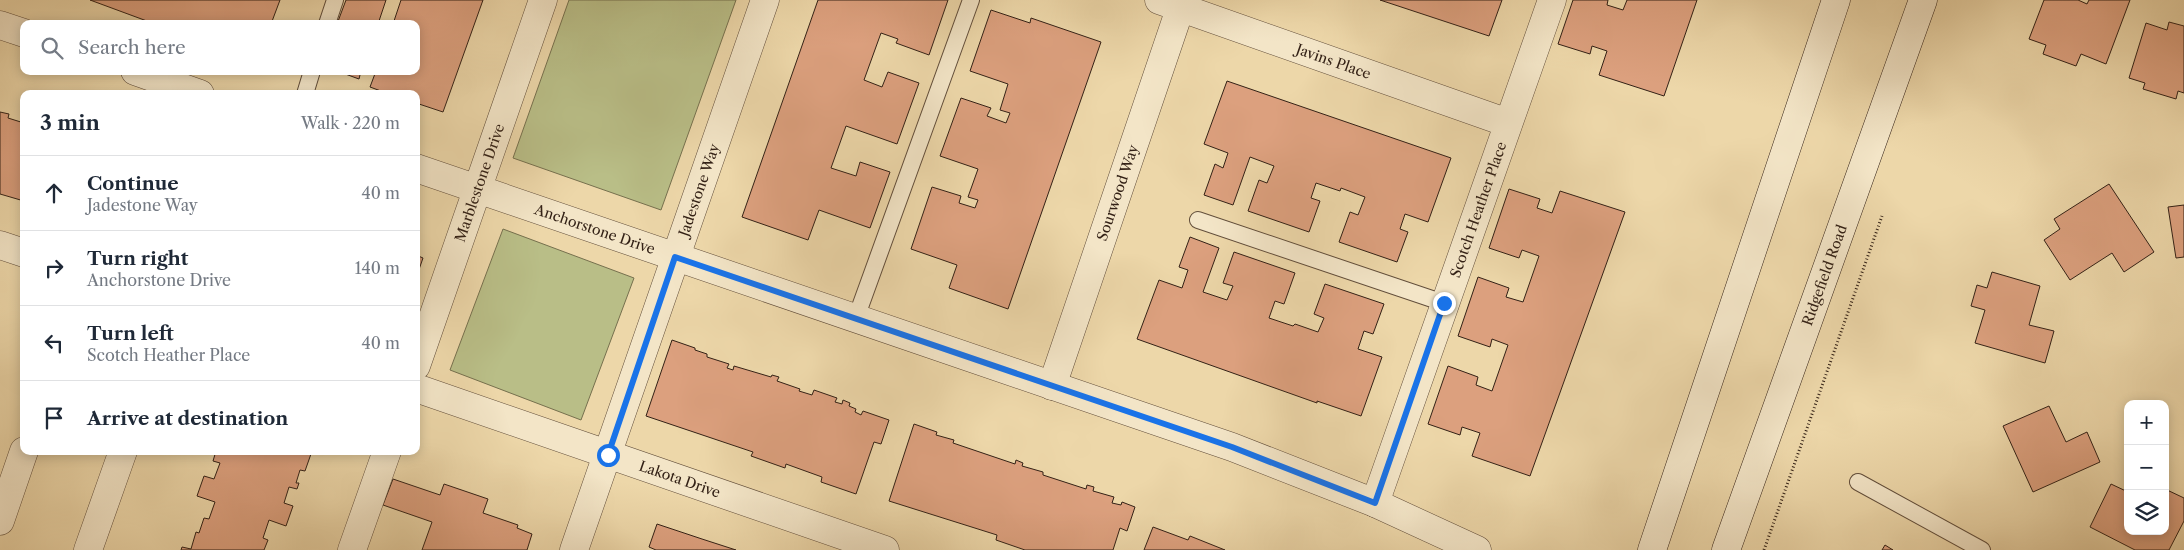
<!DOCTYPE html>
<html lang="en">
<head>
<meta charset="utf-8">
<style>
  body { margin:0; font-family:"Libre Caslon Text",serif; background:#f2f2f3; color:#1f2937 }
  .controls { position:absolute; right:15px; bottom:15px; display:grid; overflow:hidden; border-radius:10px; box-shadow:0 2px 12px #0003 }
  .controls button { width:45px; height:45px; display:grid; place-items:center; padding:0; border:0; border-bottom:1px solid #e0e1e3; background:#fff; color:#1f2937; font:25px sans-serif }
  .stop { position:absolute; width:15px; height:15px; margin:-11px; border:4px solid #1a73e8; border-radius:50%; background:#fff }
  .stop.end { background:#1a73e8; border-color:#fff; box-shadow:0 1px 5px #0008 }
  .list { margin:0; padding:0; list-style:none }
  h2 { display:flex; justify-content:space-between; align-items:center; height:65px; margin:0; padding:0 20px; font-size:21px }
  h2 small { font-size:16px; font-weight:400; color:#747a83 }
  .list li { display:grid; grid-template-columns:32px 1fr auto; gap:15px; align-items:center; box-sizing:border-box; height:75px; padding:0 20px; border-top:1px solid #e0e1e3 }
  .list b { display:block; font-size:19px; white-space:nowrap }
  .list p { margin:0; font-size:16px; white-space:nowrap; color:#747a83 }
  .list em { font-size:16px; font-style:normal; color:#747a83 }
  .icon { flex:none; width:28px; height:28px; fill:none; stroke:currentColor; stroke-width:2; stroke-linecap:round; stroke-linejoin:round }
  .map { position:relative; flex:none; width:2184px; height:550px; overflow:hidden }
  .search { position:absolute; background:#fff; box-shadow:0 2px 12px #0003; left:20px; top:20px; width:400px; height:55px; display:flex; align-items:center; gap:12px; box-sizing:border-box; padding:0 18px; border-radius:10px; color:#747a83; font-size:19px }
  .panel { position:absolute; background:#fff; box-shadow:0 2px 12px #0003; left:20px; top:90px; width:400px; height:365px; border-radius:10px }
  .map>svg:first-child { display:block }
  .green { fill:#b9be87; stroke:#76704e }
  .building { fill:#dca07e; stroke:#332116 }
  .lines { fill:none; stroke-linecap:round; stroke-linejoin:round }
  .lane-casing { stroke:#624e3b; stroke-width:18 }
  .street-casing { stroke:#624e3b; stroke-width:29 }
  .secondary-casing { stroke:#332116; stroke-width:29 }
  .path { stroke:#332116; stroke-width:3; stroke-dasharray:1 2.5; stroke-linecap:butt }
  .lane { stroke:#f3e5c7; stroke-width:16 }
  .street { stroke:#f3e5c7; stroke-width:28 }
  .secondary { stroke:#f3e5c7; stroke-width:28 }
  .route { stroke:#1a73e8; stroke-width:6 }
  .labels { text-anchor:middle; stroke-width:4.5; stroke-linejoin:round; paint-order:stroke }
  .street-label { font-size:14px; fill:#332116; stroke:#f3e5c7 }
</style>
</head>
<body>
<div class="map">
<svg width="2184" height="550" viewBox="0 0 2184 550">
  <rect width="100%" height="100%" fill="#edd7a9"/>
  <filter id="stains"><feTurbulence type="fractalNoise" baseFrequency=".004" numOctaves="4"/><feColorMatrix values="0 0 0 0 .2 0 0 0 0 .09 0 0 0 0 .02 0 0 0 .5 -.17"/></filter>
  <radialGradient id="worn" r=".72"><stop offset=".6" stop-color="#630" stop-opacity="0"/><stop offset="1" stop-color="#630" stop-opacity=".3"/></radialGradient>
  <path class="green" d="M569,0H736L661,210L513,158Z
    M503,229L634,278L581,420L450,370Z"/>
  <path class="building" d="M90,0H280L271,24H155Z
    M346,0H386L378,24H337Z
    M401,0H483L443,112L416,103V94H389L370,87L376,71H416V24H393Z
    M818,0H948L929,55L896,43L898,39L881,33L864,80L882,87L888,72L919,83L897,144L846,126L831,168L856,176L860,162L890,172L870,228L819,210L808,240L742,217Z
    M1380,0H1502L1489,36Z
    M1573,0H1608L1607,5L1623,10L1627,0H1697L1664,96L1599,75L1607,51L1592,46L1590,54L1558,44Z
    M2044,0H2078L2087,4L2089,0H2130L2106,64L2081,54L2076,66L2043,54L2046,45L2029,39Z
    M991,10L1030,23L1031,18L1101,42L1008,309L949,288L957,265L911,249L932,187L961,196L959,203L975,208L978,200L968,197L978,169L940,156L961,98L991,108L987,116L1006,123L1010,113L1000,110L1008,84L970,71Z
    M2169,22L2184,26V93L2178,91L2176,99L2143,89L2145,83L2129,78L2146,23L2167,30Z
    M337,71H361L359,79Z
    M1227,81L1451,158L1428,222L1405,214L1400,229L1408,232L1397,262L1339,242L1350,212L1358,215L1365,197L1341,188L1340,191L1316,183L1311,198L1320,201L1309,232L1248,211L1259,180L1267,183L1274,166L1250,157L1233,205L1204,195L1215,164L1223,168L1228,153L1204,144Z
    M0,112L9,114L8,118L24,123V201L0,194Z
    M2109,184L2154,252L2124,272L2112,253L2070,280L2044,240L2060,229L2054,219Z
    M1509,189L1540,199L1537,208L1552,213L1560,191L1625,212L1530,476L1472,456L1480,433L1462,427L1460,435L1428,424L1448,366L1478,377L1476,385L1492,391L1508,345L1492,339L1490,347L1458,336L1478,277L1509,288L1506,297L1523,302L1539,256L1522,250L1519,258L1489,248Z
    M2184,205V257L2176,258L2168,207Z
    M1190,237L1219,248L1203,292L1227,300L1233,286L1223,283L1234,252L1295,273L1284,304L1275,301L1269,318L1293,326L1295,324L1318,332L1324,318L1314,314L1325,284L1384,304L1373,334L1364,331L1358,349L1382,357L1361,416L1317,401V403L1137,339L1159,280L1182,288L1188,270L1179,267Z
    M416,255L423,258L416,278Z
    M1992,272L2040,286L2029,325L2054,331L2045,363L1975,343L1985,310L1971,306L1977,285L1987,288Z
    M672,340L695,348V350L707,354V357L729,364L727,368L733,370L734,366L771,377L772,375L779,377L777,381L800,389L799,391L812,395L814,390L837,398L835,402L842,404L843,400L850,403L849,406L856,409L855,412L861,415L863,411L889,420L881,444L874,442L856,494L821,482L822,477L786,464L785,468L751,456L753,452L646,416Z
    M2049,406L2066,442L2087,432L2100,462L2033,492L2003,426Z
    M914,424L937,432L936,435L954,440L953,443L1015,464L1016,460L1023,463L1022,466L1043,472V475L1086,489L1087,485L1094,487L1093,491L1114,497L1112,503L1121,505L1122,502L1135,507L1127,531L1120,528L1113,550H1025L996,540L997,535L889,501Z
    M216,451H312L305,471L300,470L296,483H299L297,489L289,487L284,503L293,506L286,526L269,520L263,538L268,540L264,550H181L182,547L191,549L196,532L199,533L204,518L209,519L215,502L197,496L204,476L214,479L220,463L213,461Z
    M393,479L440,495L444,484L488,499L483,513L518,525L517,528L532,534L527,550H422L432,522L383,505Z
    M2111,484L2128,492V531H2165V489L2184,498V521L2169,550H2135L2090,527Z
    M657,524L702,539L736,550H656L649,547Z
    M1153,527L1188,540L1190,536L1225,550H1144Z
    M1885,545L1893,550H1882Z"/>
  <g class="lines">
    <g class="lane-casing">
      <path id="lane" d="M327,24L335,0
        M305,94L312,71
        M1198,220L1444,303
        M856,318L971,0
        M1858,482L1982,550"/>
    </g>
    <g class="street-casing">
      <g id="street">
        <path id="s1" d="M1159,0L1508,123"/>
        <path d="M0,25L24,33"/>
        <path d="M135,71L200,94"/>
        <path id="s2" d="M416,168L1232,447L1375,503L1477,550"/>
        <path d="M0,245L24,253"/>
        <path id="s3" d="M416,366L543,0"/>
        <path id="s4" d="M1052,386L1183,0"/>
        <path id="s5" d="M416,388L885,550"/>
        <path id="s6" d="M1375,503L1552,0"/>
        <path d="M0,521L24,451"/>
        <path d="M88,550L123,451"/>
        <path d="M352,550L387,451"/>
        <path id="s7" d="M574,550L765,0"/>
      </g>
    </g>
    <g class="secondary-casing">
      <g id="secondary">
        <path d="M1652,550L1836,0"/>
        <path id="s8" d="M1726,550L1923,0"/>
      </g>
    </g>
    <path class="path" d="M1764,550L1882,216"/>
    <use href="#lane" class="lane"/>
    <use href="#street" class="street"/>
    <use href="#secondary" class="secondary"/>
  </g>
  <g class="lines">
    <path class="route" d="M608,455L675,257L1232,447L1375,503L1444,303"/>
  </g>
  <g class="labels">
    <g class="street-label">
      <text dy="5" stroke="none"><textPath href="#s1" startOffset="185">Javins Place</textPath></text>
      <text dy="5" stroke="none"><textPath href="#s3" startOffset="194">Marblestone Drive</textPath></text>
      <text dy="5" stroke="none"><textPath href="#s7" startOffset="381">Jadestone Way</textPath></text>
      <text dy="5" stroke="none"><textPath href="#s4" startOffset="204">Sourwood Way</textPath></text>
      <text dy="5" stroke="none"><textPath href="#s6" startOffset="311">Scotch Heather Place</textPath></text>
      <text dy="5" stroke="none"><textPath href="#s2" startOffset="189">Anchorstone Drive</textPath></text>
      <text dy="5" stroke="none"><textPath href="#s8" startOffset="292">Ridgefield Road</textPath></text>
      <text dy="5" stroke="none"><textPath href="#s5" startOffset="279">Lakota Drive</textPath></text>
    </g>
  </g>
  <rect width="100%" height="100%" filter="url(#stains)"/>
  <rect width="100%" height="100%" fill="url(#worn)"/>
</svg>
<div class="controls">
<button>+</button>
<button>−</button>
<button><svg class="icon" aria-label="layers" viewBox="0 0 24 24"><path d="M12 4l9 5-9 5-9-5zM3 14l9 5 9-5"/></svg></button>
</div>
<div class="stop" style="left:608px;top:455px"></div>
<div class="stop end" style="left:1444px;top:303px"></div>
<div class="search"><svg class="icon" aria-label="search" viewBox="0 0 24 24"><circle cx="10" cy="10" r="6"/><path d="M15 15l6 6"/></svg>Search here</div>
<section class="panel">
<h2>3 min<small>Walk · 220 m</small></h2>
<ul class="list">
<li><svg class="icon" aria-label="ahead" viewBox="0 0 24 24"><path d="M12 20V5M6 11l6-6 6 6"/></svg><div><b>Continue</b><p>Jadestone Way</p></div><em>40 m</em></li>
<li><svg class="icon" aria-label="right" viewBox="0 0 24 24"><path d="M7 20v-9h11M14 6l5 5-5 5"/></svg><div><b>Turn right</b><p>Anchorstone Drive</p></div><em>140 m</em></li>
<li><svg class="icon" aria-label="left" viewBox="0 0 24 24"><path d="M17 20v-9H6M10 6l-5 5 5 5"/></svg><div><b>Turn left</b><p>Scotch Heather Place</p></div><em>40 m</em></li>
<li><svg class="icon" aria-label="arrive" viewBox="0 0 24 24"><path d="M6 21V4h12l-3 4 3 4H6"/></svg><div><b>Arrive at destination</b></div></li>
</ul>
</section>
</div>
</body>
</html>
